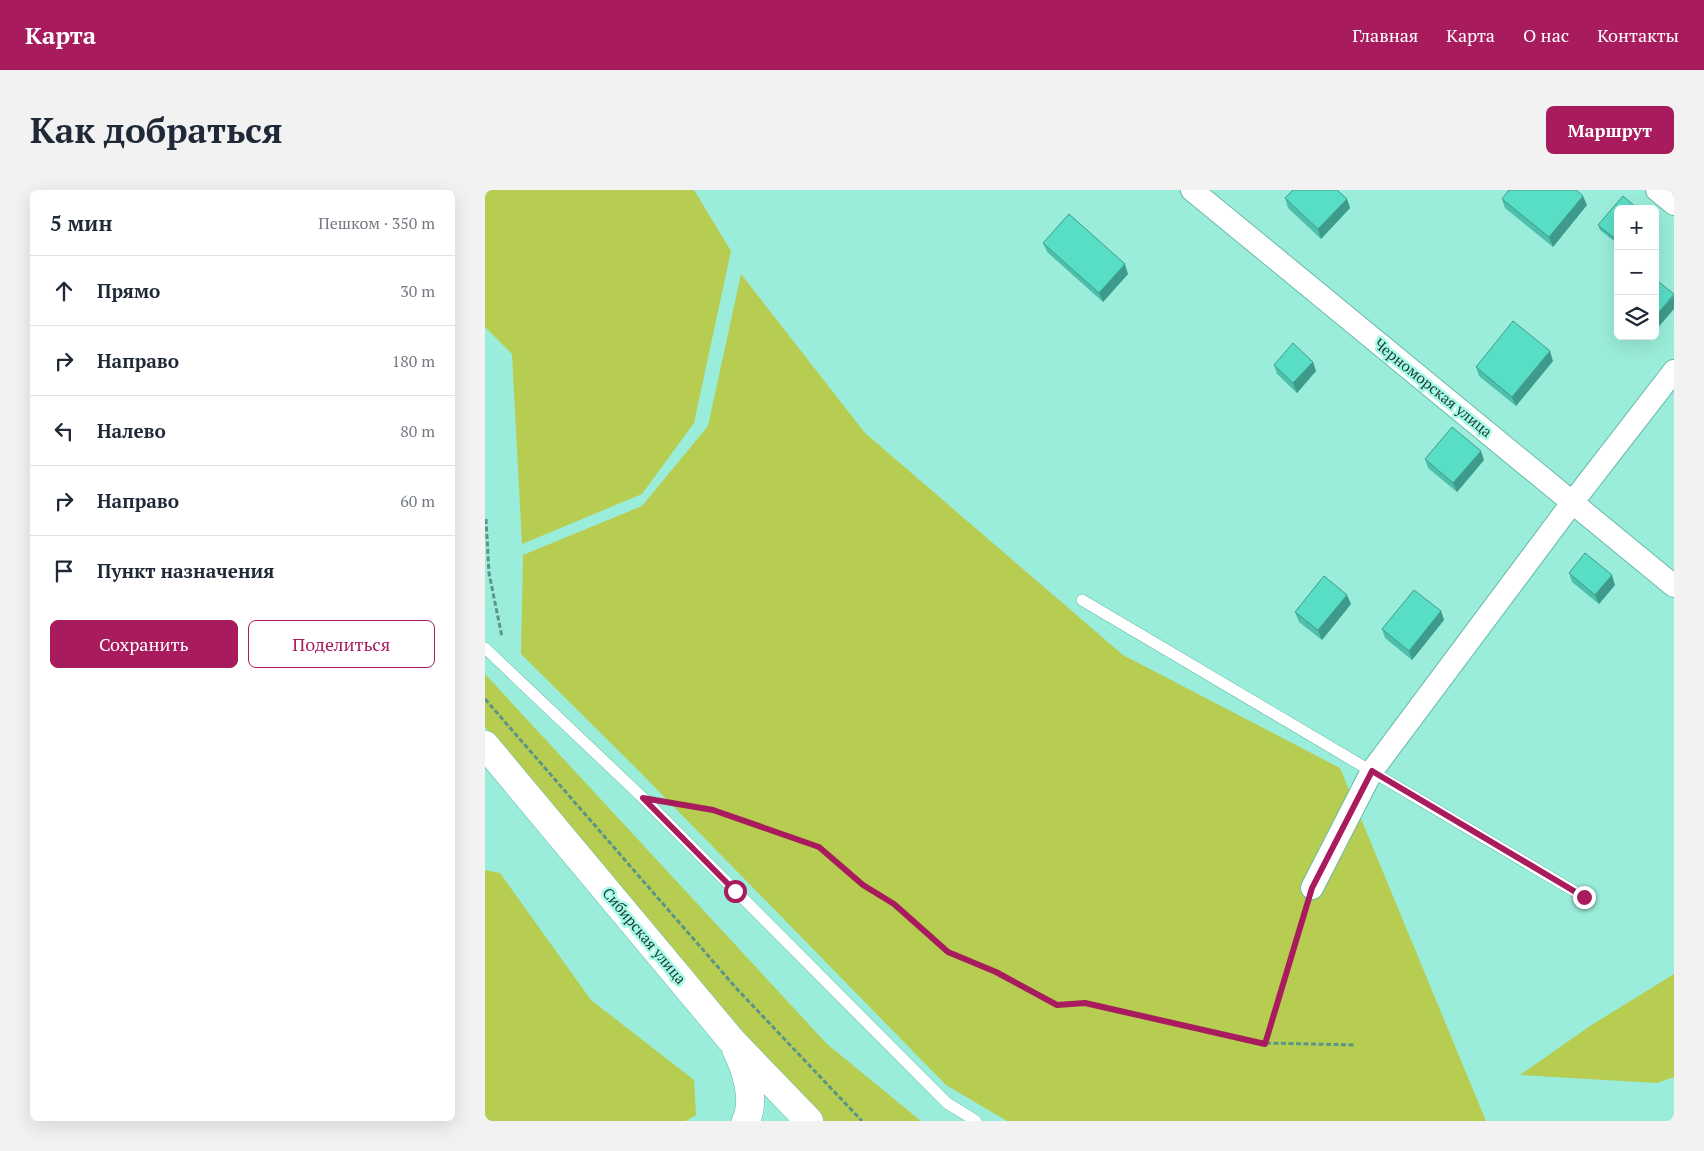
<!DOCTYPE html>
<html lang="ru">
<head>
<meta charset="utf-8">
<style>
  body { margin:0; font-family:"PT Serif",serif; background:#f2f2f3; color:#1f2937 }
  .controls { position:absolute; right:15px; top:15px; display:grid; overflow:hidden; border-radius:8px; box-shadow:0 5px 20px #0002 }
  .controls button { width:45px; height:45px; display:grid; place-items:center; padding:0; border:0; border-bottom:1px solid #e0e1e3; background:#fff; color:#1f2937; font:25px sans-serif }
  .stop { position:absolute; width:15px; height:15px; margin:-11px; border:4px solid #a81c5e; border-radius:50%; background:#fff }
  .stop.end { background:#a81c5e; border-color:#fff; box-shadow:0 1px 5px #0008 }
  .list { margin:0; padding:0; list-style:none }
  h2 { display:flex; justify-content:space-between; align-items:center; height:65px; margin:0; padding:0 20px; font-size:21px }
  h2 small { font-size:16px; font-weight:400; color:#747a83 }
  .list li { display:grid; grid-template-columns:32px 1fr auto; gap:15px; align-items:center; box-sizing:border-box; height:70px; padding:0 20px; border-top:1px solid #e0e1e3 }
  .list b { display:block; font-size:19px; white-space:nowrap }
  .list em { font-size:16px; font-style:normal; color:#747a83 }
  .actions { display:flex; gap:10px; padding:15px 20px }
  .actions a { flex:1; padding:11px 0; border:1px solid #a81c5e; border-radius:8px; text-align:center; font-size:18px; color:#a81c5e }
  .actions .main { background:#a81c5e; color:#fff }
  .icon { flex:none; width:28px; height:28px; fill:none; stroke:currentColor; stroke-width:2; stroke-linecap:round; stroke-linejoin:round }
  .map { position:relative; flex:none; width:1189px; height:931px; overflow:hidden; border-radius:8px }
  header { display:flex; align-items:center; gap:30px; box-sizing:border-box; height:70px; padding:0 25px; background:#a81c5e; color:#fff }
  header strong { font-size:24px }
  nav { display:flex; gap:28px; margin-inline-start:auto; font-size:18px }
  .intro { display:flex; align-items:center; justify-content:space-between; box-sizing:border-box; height:120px; padding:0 30px }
  h1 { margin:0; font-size:35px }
  .button { padding:12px 22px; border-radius:8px; background:#a81c5e; color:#fff; font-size:18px; font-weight:700 }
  main { display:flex; gap:30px; padding:0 30px }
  aside { flex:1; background:#fff; border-radius:8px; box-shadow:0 5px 20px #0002 }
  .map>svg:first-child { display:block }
  .green { fill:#b6cd51 }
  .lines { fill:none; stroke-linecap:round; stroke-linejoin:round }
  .service-casing { stroke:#68baa9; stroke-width:12 }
  .minor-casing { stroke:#68baa9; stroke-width:24 }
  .secondary-casing { stroke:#68baa9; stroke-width:29 }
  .path { stroke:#5a9588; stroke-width:3; stroke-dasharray:5 2.5; stroke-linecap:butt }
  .service { stroke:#fff; stroke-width:11 }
  .minor { stroke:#fff; stroke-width:22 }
  .secondary { stroke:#fff; stroke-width:28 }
  .wall { fill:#4dbfaa }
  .shaded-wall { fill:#3e9b8b }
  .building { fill:#59dec6; stroke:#3e9b8b }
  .route { stroke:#a81c5e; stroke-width:6 }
  .labels { text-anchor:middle; stroke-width:5; stroke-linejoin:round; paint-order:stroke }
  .street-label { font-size:15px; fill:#183b34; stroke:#a7fae7 }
</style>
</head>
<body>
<header>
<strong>Карта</strong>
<nav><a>Главная</a><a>Карта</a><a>О нас</a><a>Контакты</a></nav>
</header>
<div class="intro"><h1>Как добраться</h1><a class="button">Маршрут</a></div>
<main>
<aside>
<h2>5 мин<small>Пешком · 350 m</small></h2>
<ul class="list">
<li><svg class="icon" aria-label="ahead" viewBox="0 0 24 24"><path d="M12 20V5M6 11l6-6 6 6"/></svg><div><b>Прямо</b></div><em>30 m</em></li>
<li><svg class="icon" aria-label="right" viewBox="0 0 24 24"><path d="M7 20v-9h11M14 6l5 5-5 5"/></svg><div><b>Направо</b></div><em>180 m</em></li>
<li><svg class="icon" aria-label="left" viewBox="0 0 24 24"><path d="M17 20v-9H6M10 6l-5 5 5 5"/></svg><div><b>Налево</b></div><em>80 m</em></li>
<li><svg class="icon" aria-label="right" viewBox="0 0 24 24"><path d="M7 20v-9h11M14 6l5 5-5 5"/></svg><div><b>Направо</b></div><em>60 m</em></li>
<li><svg class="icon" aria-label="arrive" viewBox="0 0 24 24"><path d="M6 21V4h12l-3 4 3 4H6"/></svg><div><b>Пункт назначения</b></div></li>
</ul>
<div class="actions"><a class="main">Сохранить</a><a>Поделиться</a></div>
</aside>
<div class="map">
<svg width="1189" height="931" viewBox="0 0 1189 931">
  <rect width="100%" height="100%" fill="#9aedda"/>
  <path class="green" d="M0,0H209L246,61L209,233L157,304L37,354L27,164L0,137Z
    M256,84L380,243L638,465L855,578L1001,931H522L461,895L151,578L36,464L38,365L157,316L223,236Z
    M0,484L342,854L436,931H340L288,881L161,735L0,537Z
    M0,680L15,683L106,810L209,890L211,925L201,931H0Z
    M1189,784V887L1172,893L1035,885L1105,836Z"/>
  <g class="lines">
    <g class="service-casing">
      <path id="service" d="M597,410L1099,707
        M0,458L158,608L462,913L491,931"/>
    </g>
    <g class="minor-casing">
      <path id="minor" d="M707,0L1189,396
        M1172,0L1189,14
        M827,698L887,581L1087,313L1189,181"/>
    </g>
    <g class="secondary-casing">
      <path id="secondary" d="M0,555L247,851L324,931
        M251,859C261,879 271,910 261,931"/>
    </g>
    <path class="path" d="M1,329L4,383L17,447
      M0,509L252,799L377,931
      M190,613L228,620L334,657L378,695L409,715L463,762L511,782L571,815L600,813L780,853L871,855
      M780,853L820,720"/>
    <use href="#service" class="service"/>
    <use href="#minor" class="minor"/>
    <use href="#secondary" class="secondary"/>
  </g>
  <path class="wall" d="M800,8L862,9L865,18L836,49L803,18Z
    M1017,9L1102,15L1068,57L1020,18Z
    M1133,19V54L1115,40L1113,35Z
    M558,53L643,84L618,112L562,62Z
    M1068,171L1031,216L994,186L991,177Z
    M828,172L831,181L812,203L792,184L789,175Z
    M940,269L999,270L972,302L943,278Z
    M1084,383L1130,395L1114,414L1087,392Z
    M866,414L837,450L814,432L810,422Z
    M956,421L959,430L927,470L900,448L897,439Z"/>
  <path class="shaded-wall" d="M1098,6L1102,15L1068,57L1064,47Z
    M862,9L865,18L836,49L833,39Z
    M1173,36L1174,40L1170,45V38Z
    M640,74L643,84L618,112L614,103Z
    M1189,105V119L1170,141V127Z
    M1065,161L1068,171L1031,216L1027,207Z
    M828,172L831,181L812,203L808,193Z
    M996,261L999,270L972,302L968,293Z
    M1127,385L1130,395L1114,414L1110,405Z
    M862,405L866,414L837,450L833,440Z
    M956,421L959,430L927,470L924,461Z"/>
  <path class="building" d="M808,0H852L862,9L833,39L800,8Z
    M1024,0H1091L1098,6L1064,47L1017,9Z
    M1138,6L1153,19H1133V51L1113,35Z
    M584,24L640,74L614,103L558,53Z
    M1170,89L1189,104L1170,127Z
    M1028,131L1065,161L1027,207L991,177Z
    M808,153L828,172L808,193L789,175Z
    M967,237L996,261L968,293L940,269Z
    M1100,363L1127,385L1110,405L1084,383Z
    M839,386L862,405L833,440L810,422Z
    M929,400L956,421L924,461L897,439Z"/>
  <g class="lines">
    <path class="route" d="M250,701L158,608L228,620L334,657L378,695L409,714L463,762L511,782L572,815L600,813L780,854L827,698L887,581L1099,707"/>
  </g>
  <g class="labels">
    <g class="street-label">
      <text transform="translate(948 198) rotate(39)" y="5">Черноморская улица</text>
      <text transform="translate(159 746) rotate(50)" y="5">Сибирская улица</text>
    </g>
  </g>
</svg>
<div class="controls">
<button>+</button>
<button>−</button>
<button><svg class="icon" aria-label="layers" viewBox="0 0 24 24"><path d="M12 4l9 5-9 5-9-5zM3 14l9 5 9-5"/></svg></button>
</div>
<div class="stop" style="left:250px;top:701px"></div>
<div class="stop end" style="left:1099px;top:707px"></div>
</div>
</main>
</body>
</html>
